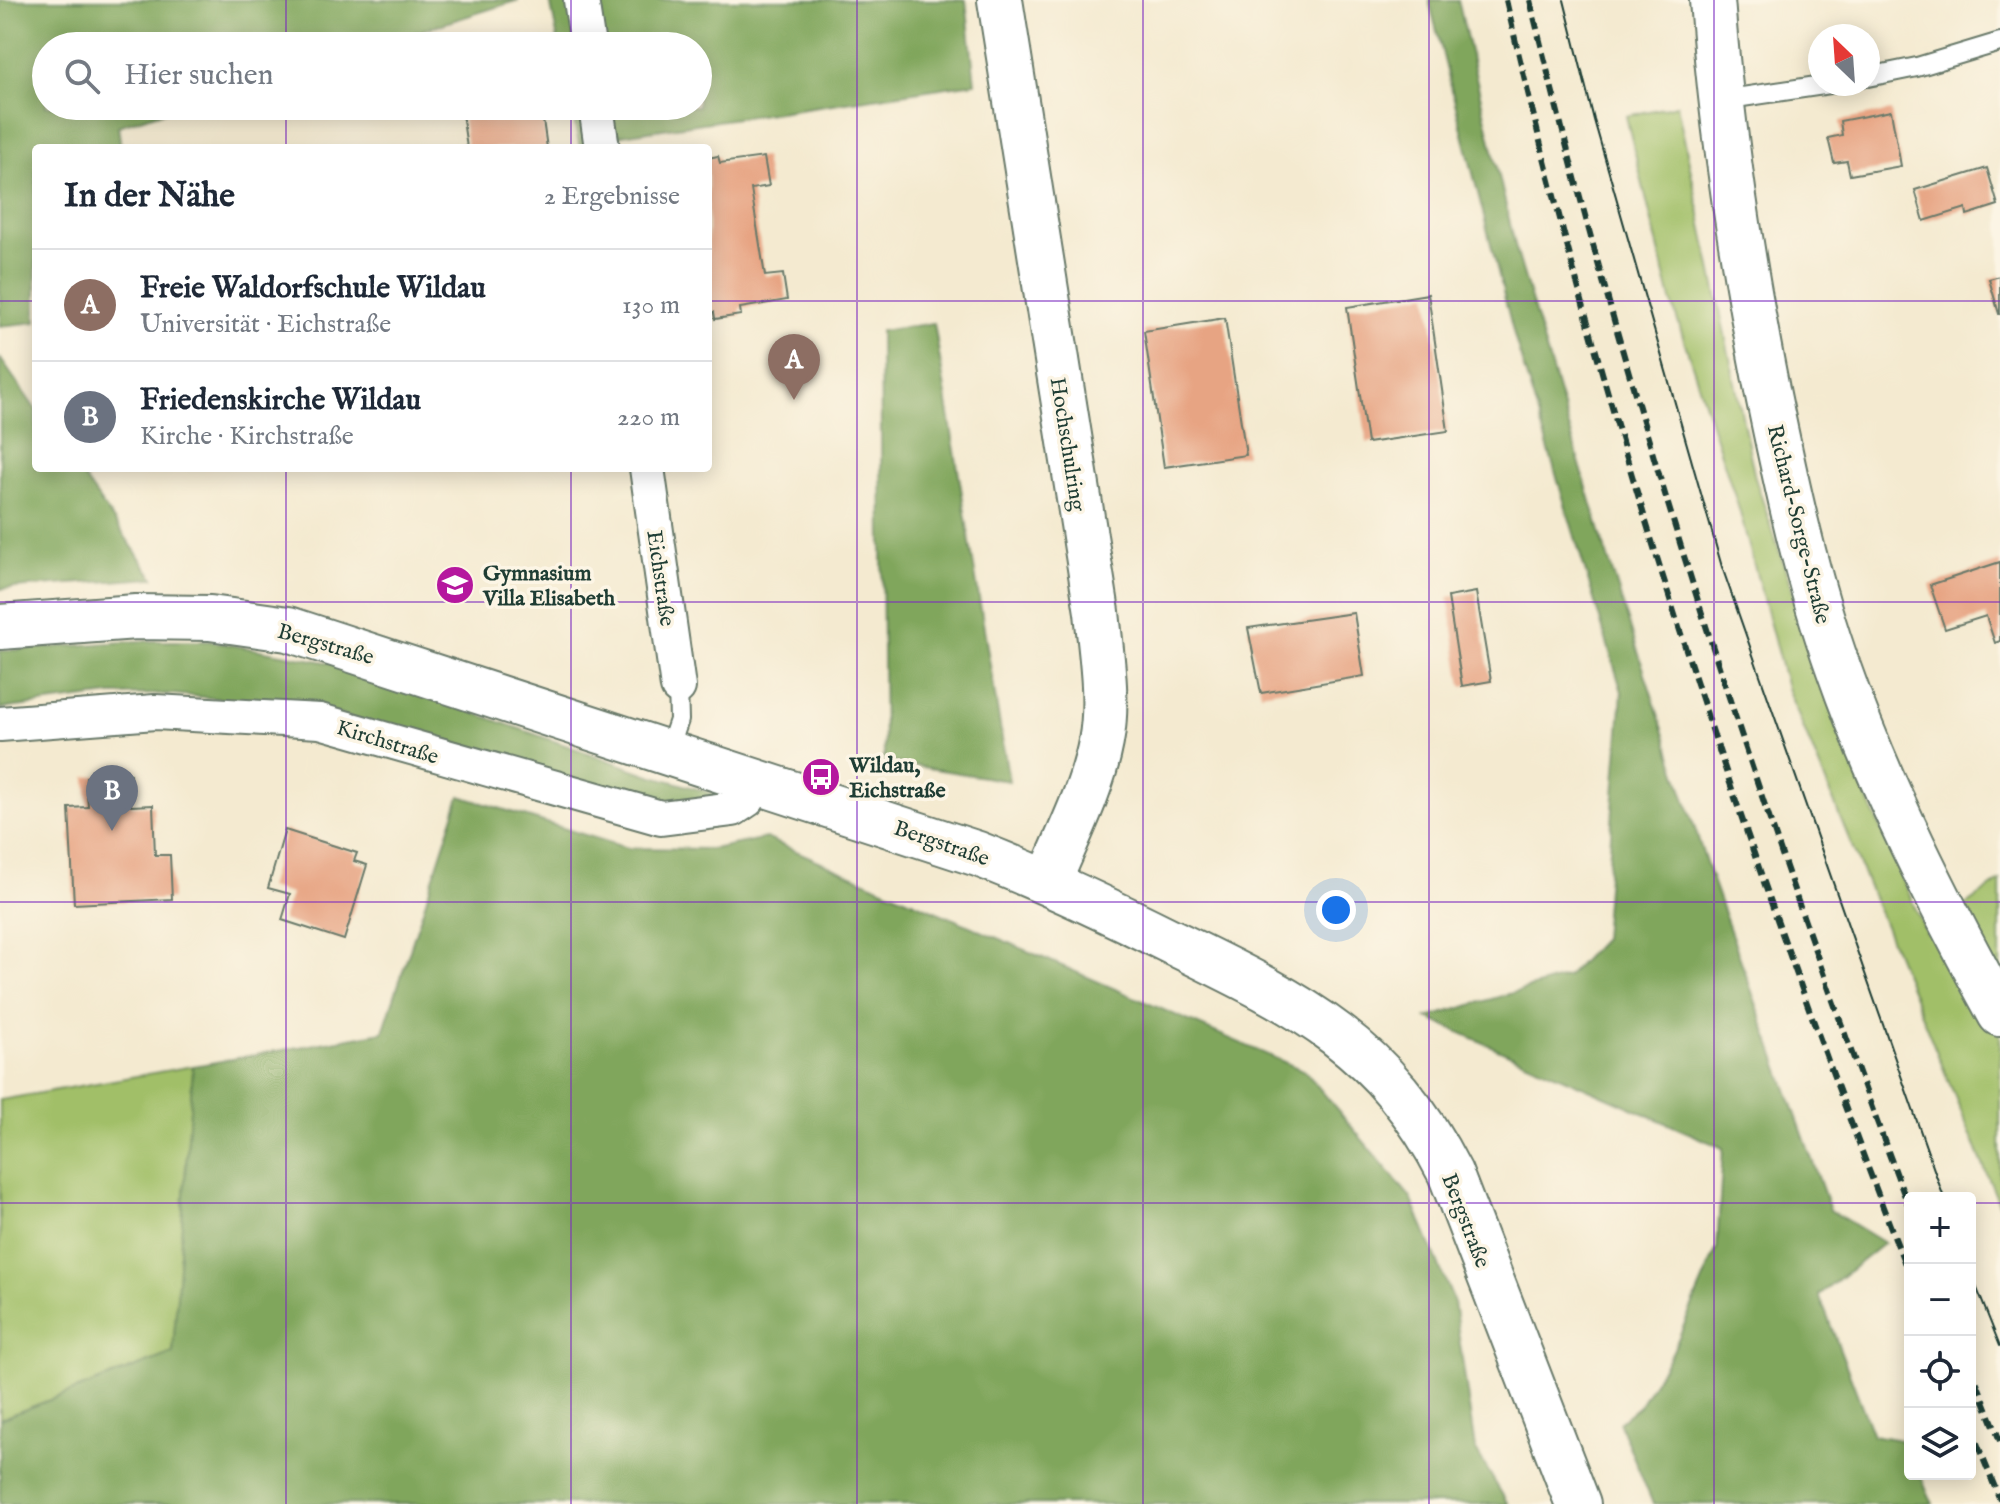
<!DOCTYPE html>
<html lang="de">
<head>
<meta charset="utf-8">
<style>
  body { margin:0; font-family:"IM FELL English",serif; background:#f6f6f7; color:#1f2937 }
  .controls { position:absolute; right:24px; bottom:24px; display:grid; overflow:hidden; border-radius:8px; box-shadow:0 4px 20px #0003 }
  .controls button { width:72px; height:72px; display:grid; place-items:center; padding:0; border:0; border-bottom:2px solid #e0e1e3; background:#fff; color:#1f2937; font:40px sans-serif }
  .compass { position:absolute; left:1808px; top:24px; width:72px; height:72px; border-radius:50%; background:#fff; box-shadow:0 4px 20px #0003; rotate:335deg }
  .you { position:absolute; left:1336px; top:910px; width:28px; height:28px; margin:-20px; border:6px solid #fff; border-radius:50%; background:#1a73e8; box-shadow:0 0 0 12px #1a73e833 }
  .badge { display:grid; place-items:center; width:52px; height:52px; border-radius:50%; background:#db2777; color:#fff; font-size:26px; font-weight:700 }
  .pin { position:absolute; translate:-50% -66px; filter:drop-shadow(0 2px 4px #0008) }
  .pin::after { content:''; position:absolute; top:42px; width:28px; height:24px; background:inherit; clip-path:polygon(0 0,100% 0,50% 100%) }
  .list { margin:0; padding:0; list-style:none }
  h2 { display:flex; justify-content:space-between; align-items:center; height:104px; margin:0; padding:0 32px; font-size:34px }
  h2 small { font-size:26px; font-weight:400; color:#747a83 }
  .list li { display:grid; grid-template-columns:52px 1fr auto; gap:24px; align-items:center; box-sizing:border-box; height:112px; padding:0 32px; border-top:2px solid #e0e1e3 }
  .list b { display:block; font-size:30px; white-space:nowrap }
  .list p { margin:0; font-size:26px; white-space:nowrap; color:#747a83 }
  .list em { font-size:26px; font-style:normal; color:#747a83 }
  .icon { flex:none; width:44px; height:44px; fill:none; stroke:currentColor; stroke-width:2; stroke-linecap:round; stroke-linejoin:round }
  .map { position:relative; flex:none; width:2000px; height:1504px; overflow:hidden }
  .search { position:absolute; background:#fff; box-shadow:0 4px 20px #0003; left:32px; top:32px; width:680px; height:88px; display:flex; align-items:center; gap:20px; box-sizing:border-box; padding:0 28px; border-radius:44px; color:#747a83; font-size:30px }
  .panel { position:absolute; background:#fff; box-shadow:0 4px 20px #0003; left:32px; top:144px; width:680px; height:328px; border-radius:8px }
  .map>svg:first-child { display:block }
  .green { fill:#a1bf67; stroke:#607e4e; stroke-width:2 }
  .forest { fill:#80a65c; stroke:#507248; stroke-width:2 }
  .building { fill:#e7a483 }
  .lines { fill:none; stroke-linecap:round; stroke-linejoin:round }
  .lane-casing { stroke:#6a7a6b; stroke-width:22 }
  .street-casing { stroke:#6a7a6b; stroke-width:38 }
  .secondary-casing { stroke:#6a7a6b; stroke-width:48 }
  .lane { stroke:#fff; stroke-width:18 }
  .street { stroke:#fff; stroke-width:34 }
  .secondary { stroke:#fff; stroke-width:44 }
  .tram { stroke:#1f3d34; stroke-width:2 }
  .rail { stroke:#1f3d34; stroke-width:6; stroke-dasharray:12 6; stroke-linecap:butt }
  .grid { fill:none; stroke:#7b2cbf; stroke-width:2; stroke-opacity:0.55 }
  .labels { text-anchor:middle; stroke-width:7; stroke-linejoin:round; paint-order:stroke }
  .street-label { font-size:22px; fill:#1f3d34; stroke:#fcf5e5 }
  .poi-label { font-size:22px; font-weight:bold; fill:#1f3d34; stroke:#fcf5e5; text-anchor:start }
</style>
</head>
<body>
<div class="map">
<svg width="2000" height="1504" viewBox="0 0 2000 1504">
  <rect width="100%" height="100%" fill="#fcf5e5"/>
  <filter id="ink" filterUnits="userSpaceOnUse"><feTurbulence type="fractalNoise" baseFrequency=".0125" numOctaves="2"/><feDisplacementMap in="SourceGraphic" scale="16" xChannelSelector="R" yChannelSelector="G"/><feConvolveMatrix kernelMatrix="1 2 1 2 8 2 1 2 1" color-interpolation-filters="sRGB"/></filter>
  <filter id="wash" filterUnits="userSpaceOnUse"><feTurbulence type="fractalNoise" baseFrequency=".006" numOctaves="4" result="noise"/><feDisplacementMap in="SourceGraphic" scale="32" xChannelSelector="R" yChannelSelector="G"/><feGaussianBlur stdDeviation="1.8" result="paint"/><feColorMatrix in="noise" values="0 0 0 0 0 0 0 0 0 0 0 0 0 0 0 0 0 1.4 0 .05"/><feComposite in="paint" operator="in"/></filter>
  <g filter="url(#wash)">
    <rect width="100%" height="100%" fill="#f4ead0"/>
    <path class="green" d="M1677,105L1755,478L1842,740L1926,933L2000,881V1206L1787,688L1739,509L1671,300L1626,116Z
      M193,1066L173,1353L0,1419V1100Z"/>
    <path class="forest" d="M0,0H519L372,46H46V106H181L118,126L121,148H36V322L0,326Z
      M550,0H966L975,83L622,135L595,148H580L571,106H698V46H559Z
      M1429,0H1458L1516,249L1606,552L1706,863L1830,1210L1884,1243L1819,1295L1873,1435L1907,1441L1910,1474H1920L1933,1504H1653L1619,1422L1639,1406L1673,1351L1717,1248L1723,1148L1427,1018L1567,977L1603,939L1622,692L1515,339Z
      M934,323L1009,781L884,761L880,331Z
      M0,358L36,410V468H77L154,578L0,589Z
      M138,641H210L337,664L647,774L715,794L720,805L662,810L320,709L171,694L110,695L0,709V651Z
      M460,796L627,848L713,849L766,838L1305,1071L1411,1198L1454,1302L1475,1449L1508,1504H0V1419L173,1353L193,1066L383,1032Z"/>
    <g id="blocks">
      <path class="building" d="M461,106H541L547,148H467Z
        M1891,111L1901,166L1850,175L1847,161L1834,163L1828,138L1842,135L1840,121Z
        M718,156L720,163L764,157L769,186L751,189L765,276L783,274L787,300L740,308L741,315L715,319L714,312L708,313V158Z
        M1987,168L1998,205L1967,215L1966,208L1924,221L1915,190Z
        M2000,276V314H1999L1989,279Z
        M1428,294L1448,431L1367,443L1347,307Z
        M1225,318L1246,455L1164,467L1144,331Z
        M2000,562V641L1995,643L1986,616L1945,629L1930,585Z
        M1476,592L1491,681L1462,686L1448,597Z
        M1354,613L1364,676L1261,693L1248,628Z
        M130,774L131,806L153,805L155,855H170L172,899L74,904L69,808L88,807L86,777Z
        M285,830L357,853L354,861L367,865L344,940L282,920L290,894L268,888Z"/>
    </g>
  </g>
  <g filter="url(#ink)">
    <use href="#blocks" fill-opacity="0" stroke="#6a7a6b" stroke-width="2"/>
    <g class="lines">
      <g class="lane-casing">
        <path id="lane" d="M1868,77L1917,67L2000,42
          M1722,100L1830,84
          M668,752L679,720L678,687"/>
      </g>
      <g class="street-casing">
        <path id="street" d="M581,0L588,46
          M596,106L602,148
          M647,468L678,687
          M0,724L155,712L320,721L661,818L733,809L748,799L756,782"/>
      </g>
      <g class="secondary-casing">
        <path id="secondary" d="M1000,0L1097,612C1101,654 1109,700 1101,742C1092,790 1067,837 1049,881
          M1712,0C1722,134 1742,263 1768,395C1787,487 1807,581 1839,670C1881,789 1939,903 2000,1014
          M0,627L136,617L210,618L288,629L978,854C1045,880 1108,910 1172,942C1297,1003 1384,1043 1450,1173L1578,1504"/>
      </g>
      <use href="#lane" class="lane"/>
      <use href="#street" class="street"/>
      <use href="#secondary" class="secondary"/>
      <path class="tram" d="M1564,0L1594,120L1722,567L1944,1198
        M1970,1271L2000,1346"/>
      <path class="rail" d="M1506,0C1606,435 1748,861 1910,1277
        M1530,0C1629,411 1761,815 1910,1210
        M1970,1365L2000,1441
        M1970,1426L2000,1500"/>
    </g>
  </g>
  <path class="grid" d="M286,0V46M571,0V46M857,0V1504M1143,0V1504M1429,0V1504M1714,0V1504M286,106V148M571,106V148M0,301H36M708,301H2000M286,468V1504M571,468V1504M0,602H2000M0,902H2000M0,1203H1910M1970,1203H2000"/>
  <defs>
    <g id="school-disc" transform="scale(2)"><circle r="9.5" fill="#b5179e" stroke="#fcf5e5"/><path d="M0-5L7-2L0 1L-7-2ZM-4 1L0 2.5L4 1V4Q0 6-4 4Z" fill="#fff"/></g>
    <g id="bus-disc" transform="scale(2)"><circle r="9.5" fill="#b5179e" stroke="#fcf5e5"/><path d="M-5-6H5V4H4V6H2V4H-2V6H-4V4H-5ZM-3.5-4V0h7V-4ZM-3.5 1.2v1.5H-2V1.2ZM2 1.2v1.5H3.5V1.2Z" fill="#fff"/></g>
  </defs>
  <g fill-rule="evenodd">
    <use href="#school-disc" x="455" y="585"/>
    <use href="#bus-disc" x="821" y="777"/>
  </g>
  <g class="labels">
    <g class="street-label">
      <text transform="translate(1069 444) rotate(81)" y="8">Hochschulring</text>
      <text transform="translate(1800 524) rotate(76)" y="8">Richard-Sorge-Straße</text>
      <text transform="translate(662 578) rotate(82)" y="8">Eichstraße</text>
      <text transform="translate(326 643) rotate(16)" y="8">Bergstraße</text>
      <text transform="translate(388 741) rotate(17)" y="8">Kirchstraße</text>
      <text transform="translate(942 842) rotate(19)" y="8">Bergstraße</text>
      <text transform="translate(1467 1220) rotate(69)" y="8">Bergstraße</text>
    </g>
    <g class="poi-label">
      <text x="483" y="580">Gymnasium<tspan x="483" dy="25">Villa Elisabeth</tspan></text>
      <text x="849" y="772">Wildau,<tspan x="849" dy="25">Eichstraße</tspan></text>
    </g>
  </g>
</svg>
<div class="controls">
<button>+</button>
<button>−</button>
<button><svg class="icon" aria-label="locate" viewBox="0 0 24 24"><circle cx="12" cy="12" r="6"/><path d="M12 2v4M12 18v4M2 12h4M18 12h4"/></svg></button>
<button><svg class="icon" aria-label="layers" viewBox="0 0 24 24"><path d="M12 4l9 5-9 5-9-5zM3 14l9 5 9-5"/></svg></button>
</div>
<svg class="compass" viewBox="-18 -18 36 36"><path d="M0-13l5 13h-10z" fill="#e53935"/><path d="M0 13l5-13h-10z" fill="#747a83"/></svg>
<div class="you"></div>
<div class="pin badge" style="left:794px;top:400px;background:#8d6e63">A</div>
<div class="pin badge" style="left:112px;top:831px;background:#6b7280">B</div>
<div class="search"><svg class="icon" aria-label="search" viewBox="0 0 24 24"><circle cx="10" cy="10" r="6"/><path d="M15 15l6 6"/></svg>Hier suchen</div>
<section class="panel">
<h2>In der Nähe<small>2 Ergebnisse</small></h2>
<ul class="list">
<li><span class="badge" style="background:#8d6e63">A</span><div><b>Freie Waldorfschule Wildau</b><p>Universität · Eichstraße</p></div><em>130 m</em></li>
<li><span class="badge" style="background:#6b7280">B</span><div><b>Friedenskirche Wildau</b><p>Kirche · Kirchstraße</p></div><em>220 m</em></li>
</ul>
</section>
</div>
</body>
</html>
